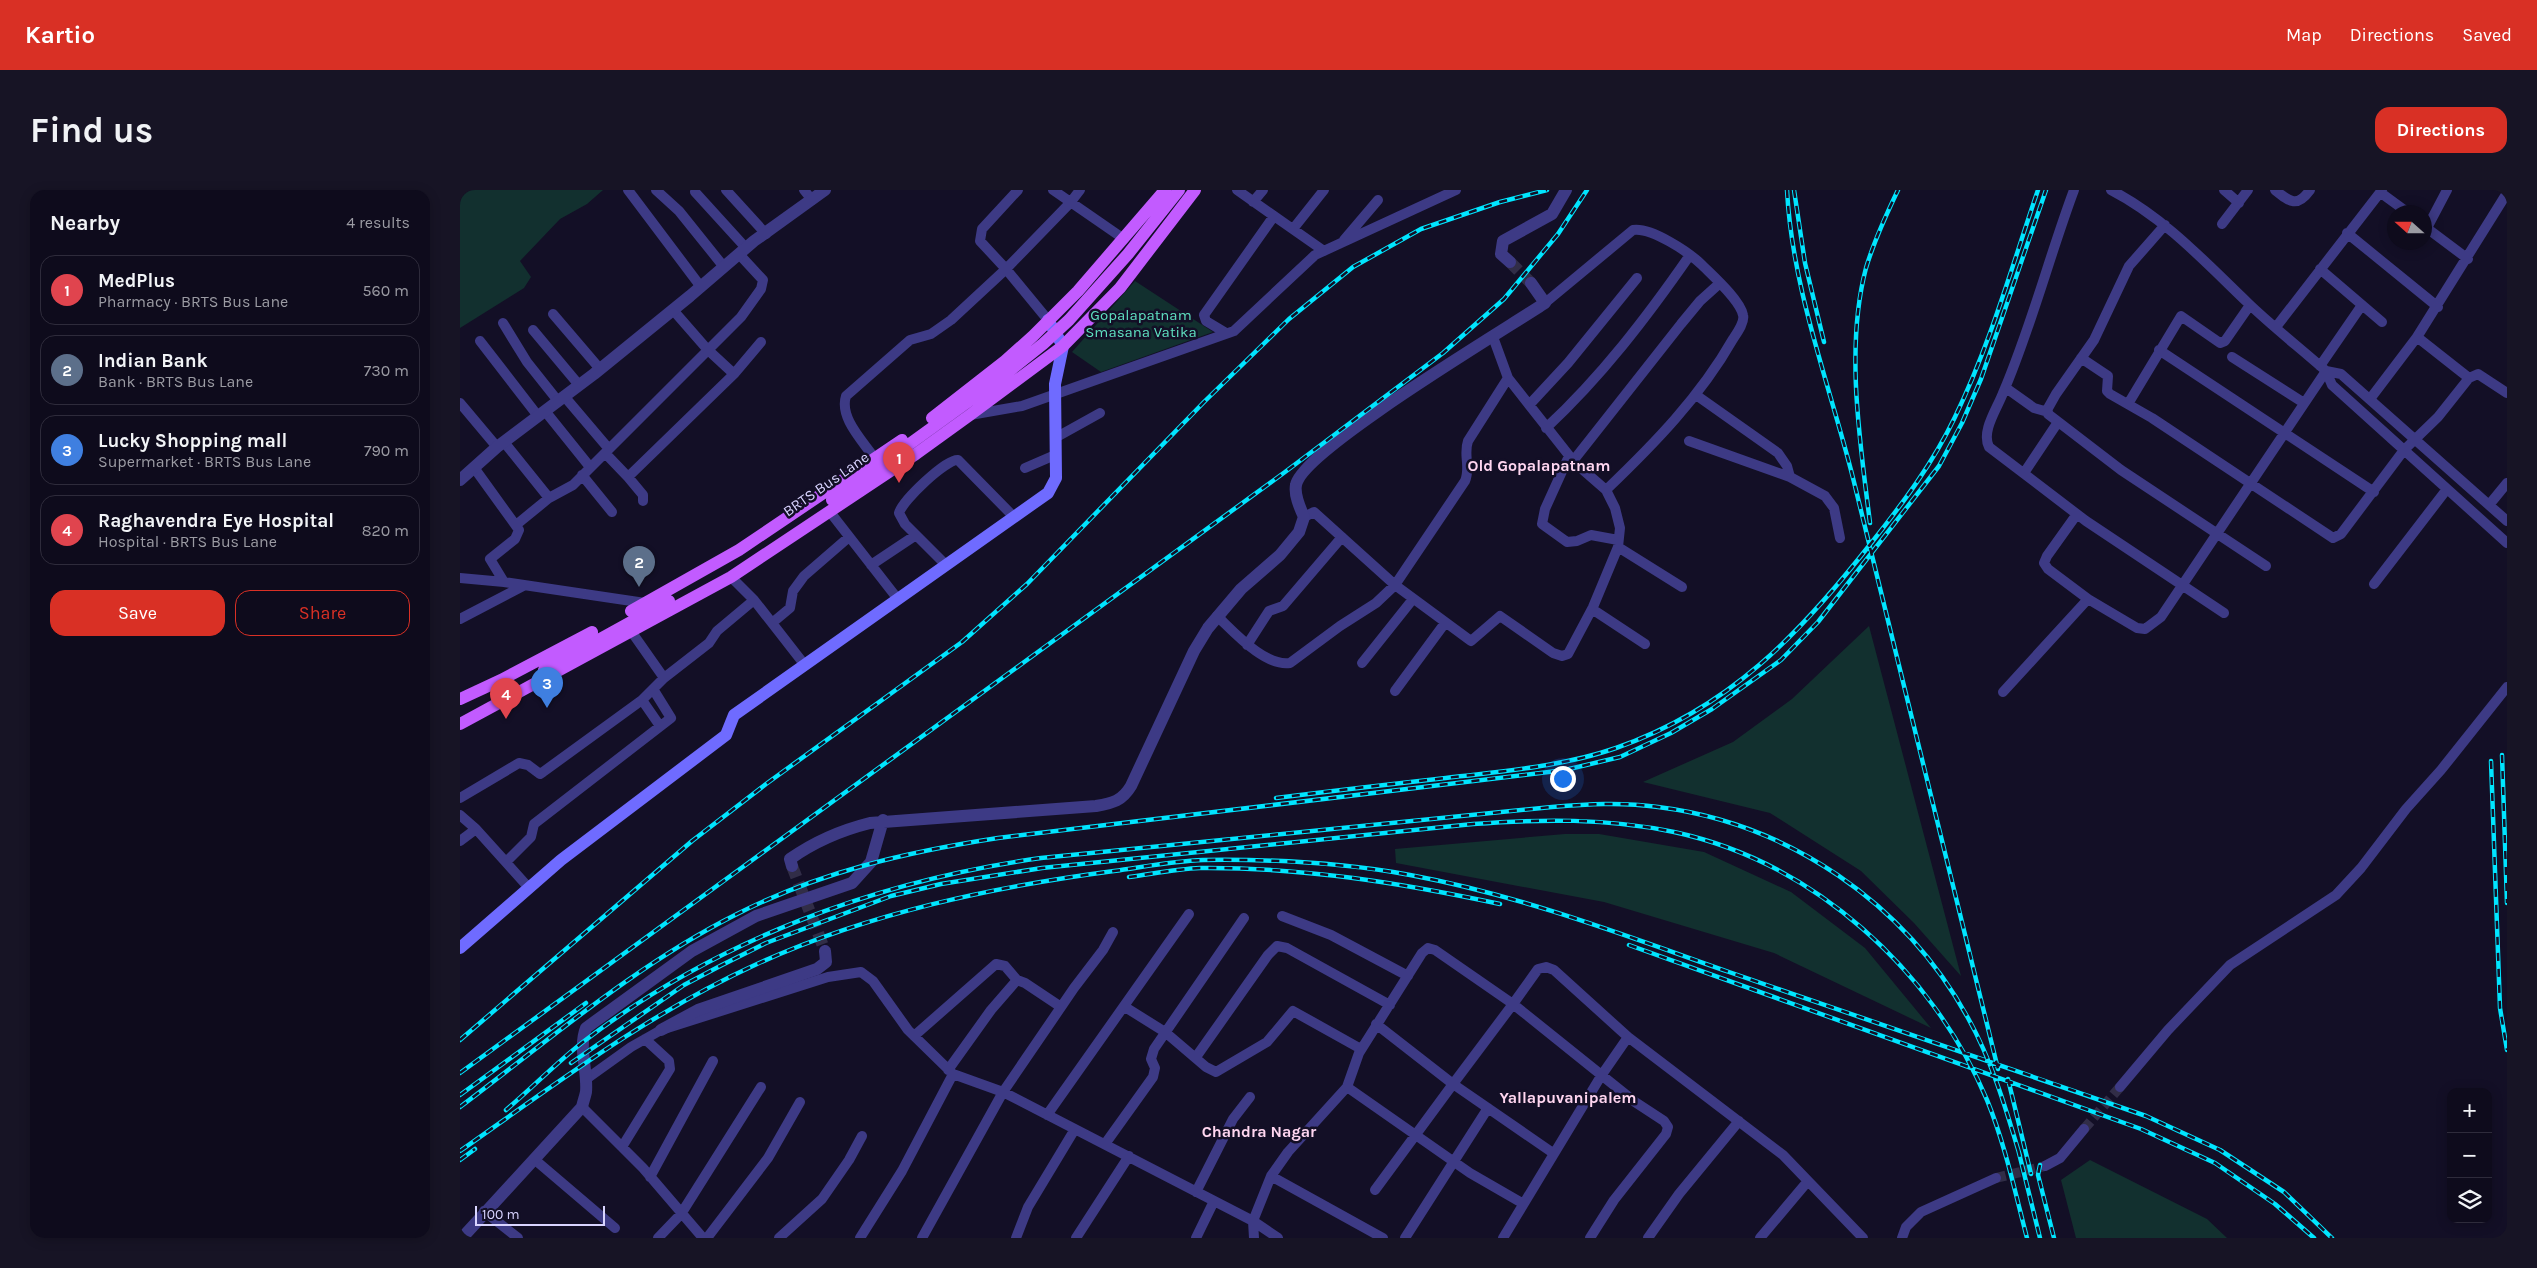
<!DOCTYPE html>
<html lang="en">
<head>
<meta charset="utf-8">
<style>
  body { margin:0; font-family:Karla,sans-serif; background:#171425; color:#f1f3f6 }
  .controls { position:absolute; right:15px; bottom:15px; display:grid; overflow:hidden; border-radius:10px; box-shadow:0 2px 12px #0003 }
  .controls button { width:45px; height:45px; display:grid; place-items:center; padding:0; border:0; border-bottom:1px solid #2e2b3b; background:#0e0b1c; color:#f1f3f6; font:25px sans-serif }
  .compass { position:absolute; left:1927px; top:15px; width:45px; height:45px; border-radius:50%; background:#0e0b1c; box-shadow:0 2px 12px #0003; rotate:291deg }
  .scale { position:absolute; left:15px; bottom:12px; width:130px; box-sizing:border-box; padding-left:5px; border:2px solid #d9d4ff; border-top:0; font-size:14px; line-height:18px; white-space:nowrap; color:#d9d4ff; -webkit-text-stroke:4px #130f26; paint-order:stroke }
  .you { position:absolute; left:1102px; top:588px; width:18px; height:18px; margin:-12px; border:4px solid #fff; border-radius:50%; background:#1a73e8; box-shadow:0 0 0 8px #1a73e833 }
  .badge { display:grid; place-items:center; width:32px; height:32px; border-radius:50%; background:#d93025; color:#fff; font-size:16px; font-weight:700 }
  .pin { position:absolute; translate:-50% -41px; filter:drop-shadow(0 1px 2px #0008) }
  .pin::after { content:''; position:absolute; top:26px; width:18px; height:15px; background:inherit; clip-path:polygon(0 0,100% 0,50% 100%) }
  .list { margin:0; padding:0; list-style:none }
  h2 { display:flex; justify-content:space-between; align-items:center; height:65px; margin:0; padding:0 20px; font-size:21px }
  h2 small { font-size:16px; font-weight:400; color:#9b9ba3 }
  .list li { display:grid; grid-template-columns:32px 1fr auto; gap:15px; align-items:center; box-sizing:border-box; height:70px; margin:0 10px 10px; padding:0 10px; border:1px solid #2e2b3b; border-radius:15px }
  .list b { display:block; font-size:19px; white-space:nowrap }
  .list p { margin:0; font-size:16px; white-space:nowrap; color:#9b9ba3 }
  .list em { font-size:16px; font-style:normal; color:#9b9ba3 }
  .actions { display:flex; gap:10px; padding:15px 20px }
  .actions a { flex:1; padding:11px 0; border:1px solid #d93025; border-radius:15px; text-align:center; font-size:18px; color:#d93025 }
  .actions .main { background:#d93025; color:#fff }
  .icon { flex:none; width:28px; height:28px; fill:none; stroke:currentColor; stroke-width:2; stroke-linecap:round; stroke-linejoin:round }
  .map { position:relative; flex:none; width:2047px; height:1048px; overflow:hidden; border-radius:15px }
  header { display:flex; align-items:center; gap:30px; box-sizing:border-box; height:70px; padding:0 25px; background:#d93025; color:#fff }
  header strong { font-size:24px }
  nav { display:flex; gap:28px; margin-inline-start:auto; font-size:18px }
  .intro { display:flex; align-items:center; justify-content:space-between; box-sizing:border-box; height:120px; padding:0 30px }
  h1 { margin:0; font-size:35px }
  .button { padding:12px 22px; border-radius:15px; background:#d93025; color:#fff; font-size:18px; font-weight:700 }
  main { display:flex; gap:30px; padding:0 30px }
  aside { flex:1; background:#0e0b1c; border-radius:15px; box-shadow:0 2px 12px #0003 }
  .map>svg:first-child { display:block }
  .green { fill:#12302f }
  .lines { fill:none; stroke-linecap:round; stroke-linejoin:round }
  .minor-tunnel { stroke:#312d47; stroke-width:10; stroke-dasharray:10 5; stroke-linecap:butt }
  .tertiary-tunnel { stroke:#312d47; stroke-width:12; stroke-dasharray:12 6; stroke-linecap:butt }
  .minor { stroke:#3d3a85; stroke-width:10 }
  .tertiary { stroke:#3d3a85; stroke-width:12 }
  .secondary { stroke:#6f6bff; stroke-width:12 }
  .primary { stroke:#c25bff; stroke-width:12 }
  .rail-casing { stroke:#00e5ff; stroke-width:4.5 }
  .rail { stroke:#130f26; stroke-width:2.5; stroke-dasharray:8; stroke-linecap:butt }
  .labels { text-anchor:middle; stroke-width:5; stroke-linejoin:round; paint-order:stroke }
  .park-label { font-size:15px; fill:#5fe0c0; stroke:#130f26 }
  .street-label { font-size:15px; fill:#d9d4ff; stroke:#130f26 }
  .neighbourhood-label { font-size:16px; font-weight:bold; fill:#ffd6f0; stroke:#130f26 }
</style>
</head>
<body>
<header>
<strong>Kartio</strong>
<nav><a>Map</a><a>Directions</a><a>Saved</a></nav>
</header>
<div class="intro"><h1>Find us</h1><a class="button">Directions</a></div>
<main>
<aside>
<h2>Nearby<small>4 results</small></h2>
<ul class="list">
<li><span class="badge" style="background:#e0444e">1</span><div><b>MedPlus</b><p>Pharmacy · BRTS Bus Lane</p></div><em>560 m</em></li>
<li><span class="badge" style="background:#5c6f8a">2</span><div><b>Indian Bank</b><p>Bank · BRTS Bus Lane</p></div><em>730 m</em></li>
<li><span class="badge" style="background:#3f7fe0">3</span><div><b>Lucky Shopping mall</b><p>Supermarket · BRTS Bus Lane</p></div><em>790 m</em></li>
<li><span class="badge" style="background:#e0444e">4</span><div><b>Raghavendra Eye Hospital</b><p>Hospital · BRTS Bus Lane</p></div><em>820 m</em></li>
</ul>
<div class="actions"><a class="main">Save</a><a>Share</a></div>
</aside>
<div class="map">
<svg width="2047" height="1048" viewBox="0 0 2047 1048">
  <rect width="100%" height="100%" fill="#130f26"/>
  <path class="green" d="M0,0H143L127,14L100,29L60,71L71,87L64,98L0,138Z
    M675,91L753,142L641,182L612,162Z
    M1409,436L1501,786L1454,733L1401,681L1310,623L1183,592L1273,552L1332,509Z
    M1105,644H1139L1244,662L1331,702L1405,758L1471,838L1314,763L1144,712L936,673L935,659Z
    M1630,970L1747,1029L1767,1048H1616L1601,990Z"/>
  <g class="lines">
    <path class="minor-tunnel" d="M1624,939L1660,897
      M1536,988L1585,976"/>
    <path class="tertiary-tunnel" d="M1050,72L1071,93
      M332,676L365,761"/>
    <path class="minor" d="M168,0L241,97
      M196,0L219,21L264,77
      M266,0L306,44
      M344,0L352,10
      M558,0L522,39L520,51L546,79L588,130
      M593,0L664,49
      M777,0L864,61
      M1614,0C1589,67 1571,138 1543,203C1537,219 1521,241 1529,257L1626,331L1764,423
      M1651,0C1705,28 1745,72 1788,113C1813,137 1840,158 1866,181L1881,184L2047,331
      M1764,0L1779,13
      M1815,0C1830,12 1837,18 1850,0
      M235,2L286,58
      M1921,3L1947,22
      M2047,3L1957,147L2009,188L2018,184L2047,203
      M793,12L803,0
      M1762,34L1788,0
      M1705,35L1669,76L1634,150L1596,204L1587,220L1588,224L1661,280L1806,376
      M1964,36L2008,69
      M1967,38L1987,0
      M833,39L864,0
      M1887,43L1978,117
      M884,50L918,10
      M1860,79L1922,132
      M1085,113L1173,40C1191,37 1229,62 1242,75C1253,86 1280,110 1283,125C1285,132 1277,143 1273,149C1240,207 1194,254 1146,300
      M93,124L140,179
      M43,133L67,172L98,211
      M1816,137L1922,0
      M73,140L119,195
      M766,143L746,131L744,125L814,26
      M20,151L78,226
      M1699,160L1914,302
      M1772,167L1844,213
      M1621,168L1648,186L1647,201L1650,204L1692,228L1873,348L1881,344L1944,260L1978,227L2009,188
      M1860,176L1902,115
      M1866,181L1872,195L2047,353
      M274,184L301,152
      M1546,198L1574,218L1588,222
      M1236,205L1318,263L1327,276L1330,287
      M104,206L149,259
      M1910,209L1957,147
      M0,213L37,257
      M1070,214L1108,173L1177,88
      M1668,214L1721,126L1760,153L1765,151L1790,115
      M85,221L130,277
      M510,225L562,216L774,141L855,65L996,0
      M1086,238C1141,187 1187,127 1230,65
      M595,248L640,223
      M1229,251L1330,287L1365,306L1374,318L1380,348
      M44,252L89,308
      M145,263L168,287L274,184L247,159L213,120
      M1109,266L1085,319L1082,334L1107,352L1117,351L1131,345L1158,350
      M415,269C403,251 379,228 386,206L450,150L471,144L491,130L546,79L610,13L620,0
      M1113,271L1221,134L1240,111L1260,93
      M565,278L595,265
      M15,279L59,340L55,349L30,369L44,392
      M1564,283L1598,232
      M122,285L152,322
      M168,287L183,305V311
      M2029,315L2047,293
      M370,322L437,408
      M1617,324L1587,366L1584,373L1588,379L1628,409
      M844,327L854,322L935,395L1011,451L1040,426L1093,463L1102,466L1108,464L1133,417L1158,357L1160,338L1155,318L1146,300L1115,273L1048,188
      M56,335L89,308L113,295L281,127L301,99L303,90L279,64
      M1158,357L1222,397
      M485,374L445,334L439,323C443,310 486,269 498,270L553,326
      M411,375L456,345
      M271,387L294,410L344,474
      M0,388L44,392L185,413
      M1914,394L1987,299
      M1132,419L1185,454
      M757,426C774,442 805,477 830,473L880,436L916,413L935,395L1005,291C1011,277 1003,265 1008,251L1048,188L1033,147
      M0,429L63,396
      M312,433L330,418L333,401L344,386L389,347
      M171,441L204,488
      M787,455L809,421L823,416L882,347
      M902,473L953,409
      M935,501L985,433
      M1543,502L1628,409L1677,438L1685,439L1701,427L1866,181
      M200,536L182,510L204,488L249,453L257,441L294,410
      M0,608L59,573L68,575L80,584L83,582L182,510
      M0,625L16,639
      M0,651L16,639L69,698
      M47,671L71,647L74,634L211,528L193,499
      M822,726L871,745L948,786
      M665,817L705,842L746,877L756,882L807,852L833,821L901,859
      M916,834L993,894L1053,814L1175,912L1204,931L1208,937L1206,944L1154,1010L1130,1048
      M454,846L536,774L545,776L557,790
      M736,867L808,765L817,756L827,758L930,815
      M488,880L531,820L557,790L565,793L601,817
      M125,890L171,857L201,840L368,787L401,782L413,791L448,840L493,884L543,902L793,1031L818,1048
      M887,897L1010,983L1062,1013
      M1660,897L1708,840L1770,775L1876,705L1901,678L1946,619L1981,580L2047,497
      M122,917L183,978L243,1048
      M587,925L729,724
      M645,954L693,887L695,878L691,869L694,859L784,728
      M162,957L210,879L209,871L185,849
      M74,969L155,1038
      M1585,976L1600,968L1624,939
      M811,986L923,1048
      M190,987L253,871
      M915,1000L993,894L1093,963
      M736,1002L773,929L790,907
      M24,1021L58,1048
      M198,1048L221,1024L301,897
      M247,1048L308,968L340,912
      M319,1048L362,1009L389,970L402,946
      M400,1048L442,981L493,884
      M462,1048L543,902L614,798L643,760L653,742
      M556,1048L568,1017L615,939
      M616,1048L669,966
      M736,1048L754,1011
      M794,1048L793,1031L811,986L828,962L887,897L899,863L962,763L968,758L975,760L1053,814L1078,779L1086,777L1094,780L1168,847
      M945,1048L1028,918
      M1043,1048L1141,886L1168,847L1323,965L1403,1048
      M1188,1048L1219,1004L1279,931
      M1300,1048L1348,991
      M1442,1048L1446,1037L1461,1022L1536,988"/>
    <path class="tertiary" d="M1050,72L1041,64L1043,51L1092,24L1106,0
      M0,290L37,257L134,184L230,106L294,51L365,0
      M332,676L330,669C354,652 382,640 410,633L636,616C653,613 662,611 671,596L734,461L748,438L781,399L820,365L839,342L844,327C840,318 834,305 836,295C842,260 1046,139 1085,113L1071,93
      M201,840L238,820L357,779L366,772L365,761
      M2,1048L122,917C123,912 125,907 126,902C128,881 118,858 126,838L232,761L296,726L392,693L411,672L423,630"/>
    <path class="secondary" d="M0,758L101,670L266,545L274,525L588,303L596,288L595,194L603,156L588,130"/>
    <path class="primary" d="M472,228L545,171L573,146L618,101L705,0
      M372,310L538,190L583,154L609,130L668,64L719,0
      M171,421L279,360L442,250
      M84,480L209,411
      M0,509L41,490L132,442
      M0,534L271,387L456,264L510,225L603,156L660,98L735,0"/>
    <g class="rail-casing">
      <path id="rail" d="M1327,0C1332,98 1369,193 1393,288C1441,485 1490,682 1538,879
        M1334,0L1345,73L1364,152
        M1410,333C1400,252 1385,157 1406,78C1414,51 1426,25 1438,0
        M2042,565L2047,713
        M2031,571L2040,818L2047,860
        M816,608C878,600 941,593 1003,586C1054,580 1107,575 1156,558C1270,518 1340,444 1412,352C1443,313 1473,273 1495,227C1530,155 1552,76 1578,0
        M669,687C692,684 716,679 740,678C842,677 941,693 1040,714
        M1169,755L1681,939L1755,973L1815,1014L1854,1048
        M0,850L232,651L306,594L502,452L567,394L745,211L829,129L893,77L961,39L1040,12L1087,0
        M111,873L224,795L262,775L306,753L431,706L481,694L582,678L1013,634C1081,629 1147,628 1214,642C1354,672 1472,780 1527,910C1545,954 1555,1002 1567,1048
        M0,883L825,282L983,163L1044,109L1098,44L1127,0
        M1548,889L1571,984
        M0,905L126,813
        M0,917C89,850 177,774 277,724C360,682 446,662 538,648L1105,580L1160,567L1211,543L1252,519L1321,470L1358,432L1479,276L1502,233L1521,189L1586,0
        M46,920C72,898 96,873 123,852C256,750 416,691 581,668L1092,617C1127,614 1162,612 1198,617C1328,633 1445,713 1508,828C1532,871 1546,919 1560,966
        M1558,959L1580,1048
        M0,961C97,893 189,823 297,774C409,723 532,697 654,681C683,677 713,671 743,670C809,669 885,673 950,685C1059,705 1164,745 1269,782C1408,830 1547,877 1686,926L1760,960L1824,1002L1872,1048
        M0,970L15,959
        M1580,975L1578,985L1594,1048"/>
    </g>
    <use href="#rail" class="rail"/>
  </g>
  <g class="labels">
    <g class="park-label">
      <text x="681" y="130">Gopalapatnam<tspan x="681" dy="17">Smasana Vatika</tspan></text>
    </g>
    <g class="street-label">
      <text transform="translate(366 294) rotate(-35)" y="5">BRTS Bus Lane</text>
    </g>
    <g class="neighbourhood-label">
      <text x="1079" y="281">Old Gopalapatnam</text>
      <text x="1108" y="913">Yallapuvanipalem</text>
      <text x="799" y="947">Chandra Nagar</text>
    </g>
  </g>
</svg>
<div class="controls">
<button>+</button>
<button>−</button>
<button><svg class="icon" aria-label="layers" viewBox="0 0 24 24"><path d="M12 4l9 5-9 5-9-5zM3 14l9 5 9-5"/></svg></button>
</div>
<svg class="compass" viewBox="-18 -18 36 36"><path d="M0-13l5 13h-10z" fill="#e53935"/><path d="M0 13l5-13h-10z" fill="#9b9ba3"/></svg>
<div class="scale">100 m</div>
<div class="you"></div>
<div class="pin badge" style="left:439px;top:293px;background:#e0444e">1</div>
<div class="pin badge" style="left:179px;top:397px;background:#5c6f8a">2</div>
<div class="pin badge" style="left:87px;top:518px;background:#3f7fe0">3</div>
<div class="pin badge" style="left:46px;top:529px;background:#e0444e">4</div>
</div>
</main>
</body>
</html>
